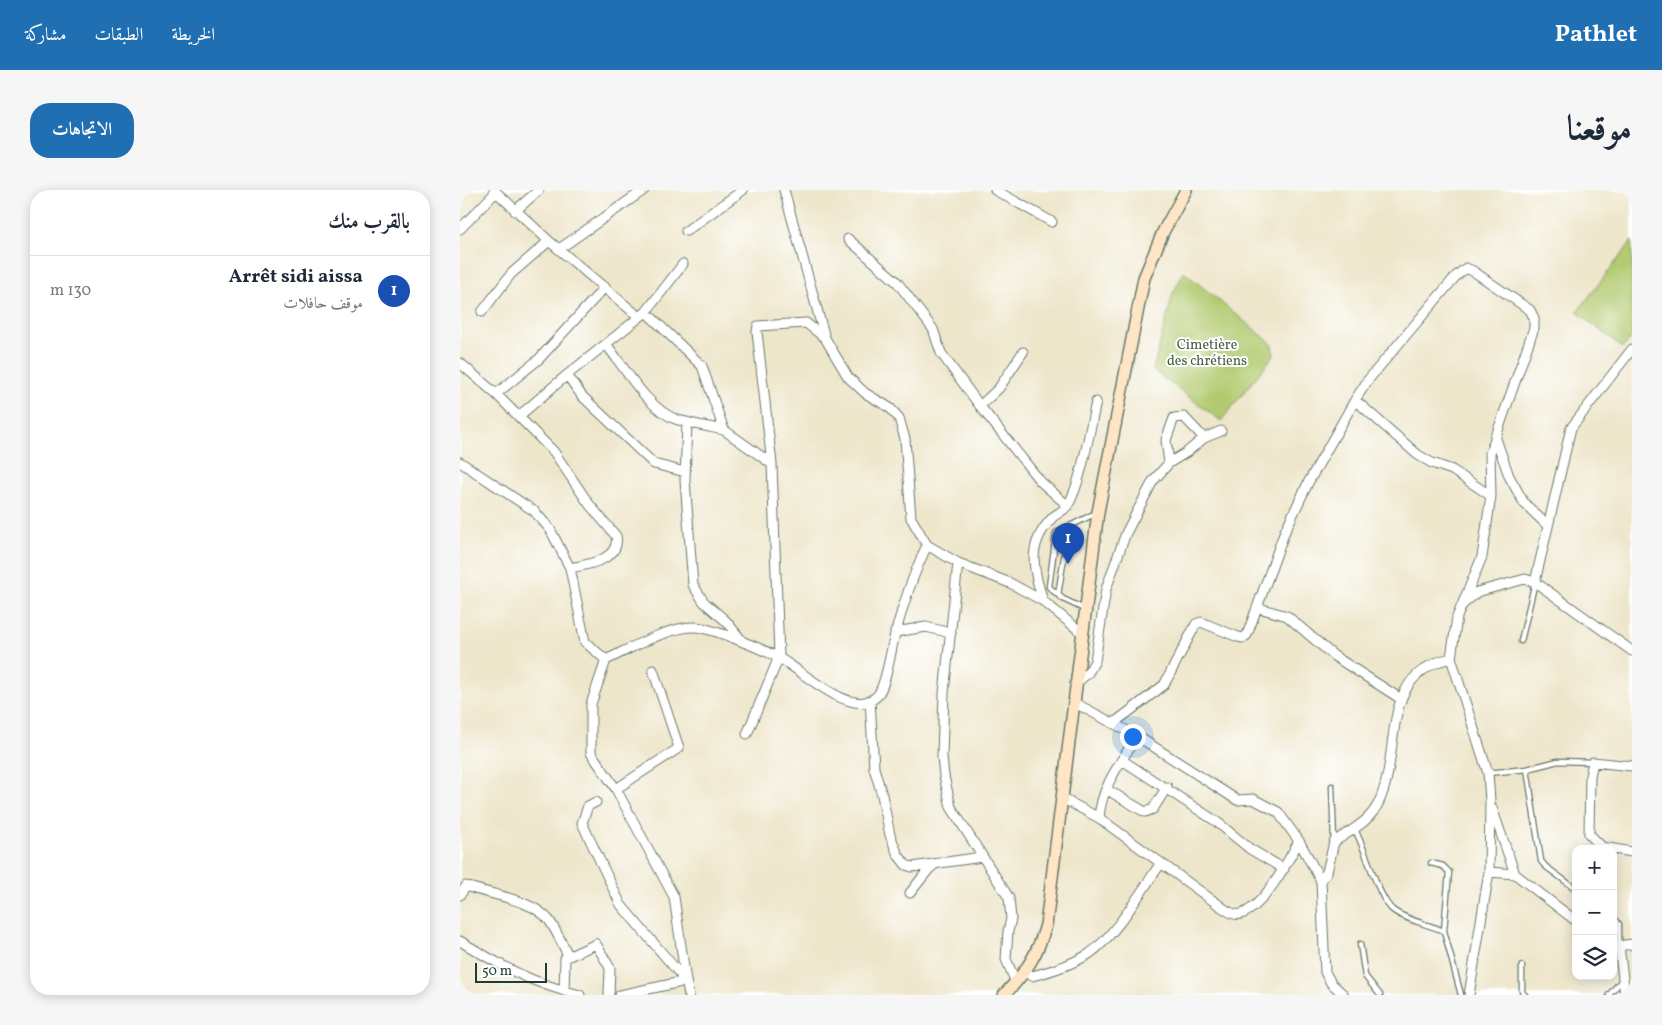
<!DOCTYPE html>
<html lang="ar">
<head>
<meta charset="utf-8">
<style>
  body { margin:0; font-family:Vollkorn,Amiri,serif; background:#f6f6f7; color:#1f2937; direction:rtl }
  .controls { position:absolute; right:15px; bottom:15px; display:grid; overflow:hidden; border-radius:10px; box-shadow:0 2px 12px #0003 }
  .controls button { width:45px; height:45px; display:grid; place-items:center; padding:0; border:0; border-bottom:1px solid #e0e1e3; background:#fff; color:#1f2937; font:25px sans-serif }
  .scale { position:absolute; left:15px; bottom:12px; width:72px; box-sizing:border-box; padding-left:5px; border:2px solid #1f3d34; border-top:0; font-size:14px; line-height:18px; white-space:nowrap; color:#1f3d34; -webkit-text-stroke:4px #fff; paint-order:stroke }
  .you { position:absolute; left:672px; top:546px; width:18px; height:18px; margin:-12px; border:4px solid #fff; border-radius:50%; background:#1a73e8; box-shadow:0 0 0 8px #1a73e833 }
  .badge { display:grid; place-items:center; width:32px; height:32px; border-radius:50%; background:#1f6fb2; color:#fff; font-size:16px; font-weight:700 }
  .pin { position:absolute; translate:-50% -41px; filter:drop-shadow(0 1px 2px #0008) }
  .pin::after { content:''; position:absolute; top:26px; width:18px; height:15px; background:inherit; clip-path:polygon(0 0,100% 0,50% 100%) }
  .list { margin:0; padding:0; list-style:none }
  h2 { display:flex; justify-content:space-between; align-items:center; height:65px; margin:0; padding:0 20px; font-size:21px }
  h2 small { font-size:16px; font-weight:400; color:#747a83 }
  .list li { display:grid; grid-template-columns:32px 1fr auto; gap:15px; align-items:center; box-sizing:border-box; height:70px; padding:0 20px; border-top:1px solid #e0e1e3 }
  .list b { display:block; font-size:19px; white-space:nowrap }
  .list p { margin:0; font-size:16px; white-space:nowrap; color:#747a83 }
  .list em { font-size:16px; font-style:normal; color:#747a83 }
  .icon { flex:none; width:28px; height:28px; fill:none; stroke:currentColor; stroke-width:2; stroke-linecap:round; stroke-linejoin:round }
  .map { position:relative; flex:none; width:1172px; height:805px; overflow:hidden; direction:ltr; border-radius:20px }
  header { display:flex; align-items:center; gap:30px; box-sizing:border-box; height:70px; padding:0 25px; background:#1f6fb2; color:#fff }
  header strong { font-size:24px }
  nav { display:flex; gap:28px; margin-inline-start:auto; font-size:18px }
  .intro { display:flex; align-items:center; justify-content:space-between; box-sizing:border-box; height:120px; padding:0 30px }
  h1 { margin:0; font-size:35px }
  .button { padding:12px 22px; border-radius:20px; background:#1f6fb2; color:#fff; font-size:18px; font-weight:700 }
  main { display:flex; gap:30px; padding:0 30px }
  aside { flex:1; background:#fff; border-radius:20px; box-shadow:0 2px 12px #0003 }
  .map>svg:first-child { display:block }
  .green { fill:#b2ca6f; stroke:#688452 }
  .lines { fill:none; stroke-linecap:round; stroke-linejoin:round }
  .service-casing { stroke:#677869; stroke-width:7 }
  .minor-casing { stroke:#677869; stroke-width:11 }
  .secondary-casing { stroke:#677869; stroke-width:14 }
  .service { stroke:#fff; stroke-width:4.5 }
  .minor { stroke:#fff; stroke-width:9 }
  .secondary { stroke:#fee5c5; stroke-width:11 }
  .labels { text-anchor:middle; stroke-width:4; stroke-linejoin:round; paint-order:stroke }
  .park-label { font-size:14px; fill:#446043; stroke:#fff }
</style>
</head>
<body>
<header>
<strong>Pathlet</strong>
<nav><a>الخريطة</a><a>الطبقات</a><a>مشاركة</a></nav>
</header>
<div class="intro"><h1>موقعنا</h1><a class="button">الاتجاهات</a></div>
<main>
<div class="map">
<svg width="1172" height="805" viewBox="0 0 1172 805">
  <rect width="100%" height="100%" fill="#fff"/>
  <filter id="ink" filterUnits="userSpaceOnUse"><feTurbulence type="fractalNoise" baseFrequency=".02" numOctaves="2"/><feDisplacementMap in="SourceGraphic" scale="10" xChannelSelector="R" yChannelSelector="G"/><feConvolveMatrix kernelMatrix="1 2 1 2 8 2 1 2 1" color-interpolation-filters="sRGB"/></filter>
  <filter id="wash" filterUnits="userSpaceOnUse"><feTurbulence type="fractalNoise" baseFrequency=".0096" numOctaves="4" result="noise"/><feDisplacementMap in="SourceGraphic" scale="20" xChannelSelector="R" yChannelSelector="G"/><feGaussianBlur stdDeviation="1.12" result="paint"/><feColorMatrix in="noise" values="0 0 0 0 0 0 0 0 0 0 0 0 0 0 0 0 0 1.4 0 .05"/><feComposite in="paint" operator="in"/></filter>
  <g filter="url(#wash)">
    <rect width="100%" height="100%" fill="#eee6cb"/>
    <path class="green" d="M1172,51V147L1163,158L1117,122Z
      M724,82L811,153L814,165L761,231L693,180L713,103Z"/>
  </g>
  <g filter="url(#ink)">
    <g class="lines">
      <g class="service-casing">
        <path id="service" d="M598,405L609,336
          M624,419L603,409L589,397L596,343L636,323
          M1061,451L1075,392
          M1067,579L1081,671L1085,676L1116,699
          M1028,583L1067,579L1098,571L1133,572
          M872,596L874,651
          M894,638C906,658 918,710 934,721C948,731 968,734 984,741L1001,805
          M971,673L983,676L989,682L984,741
          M1153,727L1159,734V756
          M900,754L905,786L920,805
          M1062,776V802L1065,805
          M1149,805L1162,790"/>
      </g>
      <g class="minor-casing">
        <path id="minor" d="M34,0L89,51L178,126
          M324,0L365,148
          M535,0L592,32
          M55,21L79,0
          M0,39L36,2
          M226,41L283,0
          M388,49L437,92L473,139L481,163L520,216L580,291L608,316
          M99,59L184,0
          M223,74L186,122L107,185L122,206L194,274L225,282
          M22,122L51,84L89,51
          M146,154C164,177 189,221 218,230C233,234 249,237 264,240L242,176L186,122
          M0,173L36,204L79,169L145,97
          M36,204L94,262L129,314L156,346C161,370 126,375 110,378
          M895,210L958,265L972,273L992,280L1031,306
          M520,216L539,198L563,162
          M59,226L107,185
          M227,232L225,290L233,395L244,412L266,431L283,452
          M264,240L312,274
          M1035,246L1049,286L1064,313L1088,336
          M0,272L74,321L90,339L110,378L125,452L146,470L131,514V563L156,599L214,707L226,791
          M709,273L706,250L714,228L724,227L744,248
          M498,373L484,503L482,567L484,586L491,617L549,708L551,729L548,741L546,769L556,793
          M1075,392L1111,238L1172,159
          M583,411C573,378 566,355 593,327C598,323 605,320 608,315C621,294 630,238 636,212
          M799,418L827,426L874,466L941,509
          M435,442L466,437L491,443
          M146,470C169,459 210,436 235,437C252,438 300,458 317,467C339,477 392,531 417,506C427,495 431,456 436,441C444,411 454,383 467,355L498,373L550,393L583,411L621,442
          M615,494L628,483L635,471L646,399L666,343L693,291L709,273L727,262L744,248L761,241
          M410,510L414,578L422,605L430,645L438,665L446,675L452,677L522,667
          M613,512L677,546L777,610L793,609L818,622L839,651L861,691L865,782L871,793L884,805
          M654,533L704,495L736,434L741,432L778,447L783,448L787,445L825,341L848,293L895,210L908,190L996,86L1006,78L1013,81L1070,120L1074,128V138L1030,263L1031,306L1022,367L1002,415
          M287,544L319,467L312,274L297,142L298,136L346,133L365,148L388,187L405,203L430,218L439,228L445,249L451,328L467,355
          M662,570L757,632L790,659L824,679
          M1172,576L1133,572L1130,586L1129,644L1142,657L1172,662
          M156,599L219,558L193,480
          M646,599L685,622L693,619L707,597
          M602,608L639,628L763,718C769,722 775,726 781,724C804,717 828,671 839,651
          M136,612L128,616L122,633L161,715L226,791
          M1032,618L1055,684
          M639,628C641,597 661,572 677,546
          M1029,682L1055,684L1116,731
          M861,691L867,682L874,652C891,640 910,632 919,612C943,560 917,485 991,468
          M450,703L469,679L474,675
          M0,705L6,696C30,705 72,709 89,730C96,740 102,754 108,765
          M0,751C43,777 71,793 120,805
          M1153,754L1159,756L1172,754
          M1159,756L1165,805
          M565,782L572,786C592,781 611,775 629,764C655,747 683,698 701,673
          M104,801L105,768L136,754L150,778L149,805
          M160,805L226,791L229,805
          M1009,805L1029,682L1030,611L1028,583L991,468L997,427L1002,415L1017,402L1065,389L1075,392L1172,461"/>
      </g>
      <g class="secondary-casing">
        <path id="secondary" d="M544,805C566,782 577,766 586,735L638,322L684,88L703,42L726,0"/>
      </g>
      <use href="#service" class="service"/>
      <use href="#minor" class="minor"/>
      <use href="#secondary" class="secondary"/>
    </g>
  </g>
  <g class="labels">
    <g class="park-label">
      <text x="747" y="159">Cimetière<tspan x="747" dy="16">des chrétiens</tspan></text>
    </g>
  </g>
</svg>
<div class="controls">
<button>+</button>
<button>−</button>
<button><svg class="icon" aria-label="layers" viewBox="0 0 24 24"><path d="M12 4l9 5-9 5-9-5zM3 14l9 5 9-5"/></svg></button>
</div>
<div class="scale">50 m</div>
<div class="you"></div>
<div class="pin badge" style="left:608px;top:374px;background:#1a4fb4">1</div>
</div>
<aside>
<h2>بالقرب منك<small></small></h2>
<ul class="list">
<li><span class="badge" style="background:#1a4fb4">1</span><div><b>Arrêt sidi aissa</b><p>موقف حافلات</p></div><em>130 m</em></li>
</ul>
</aside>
</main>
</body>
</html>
